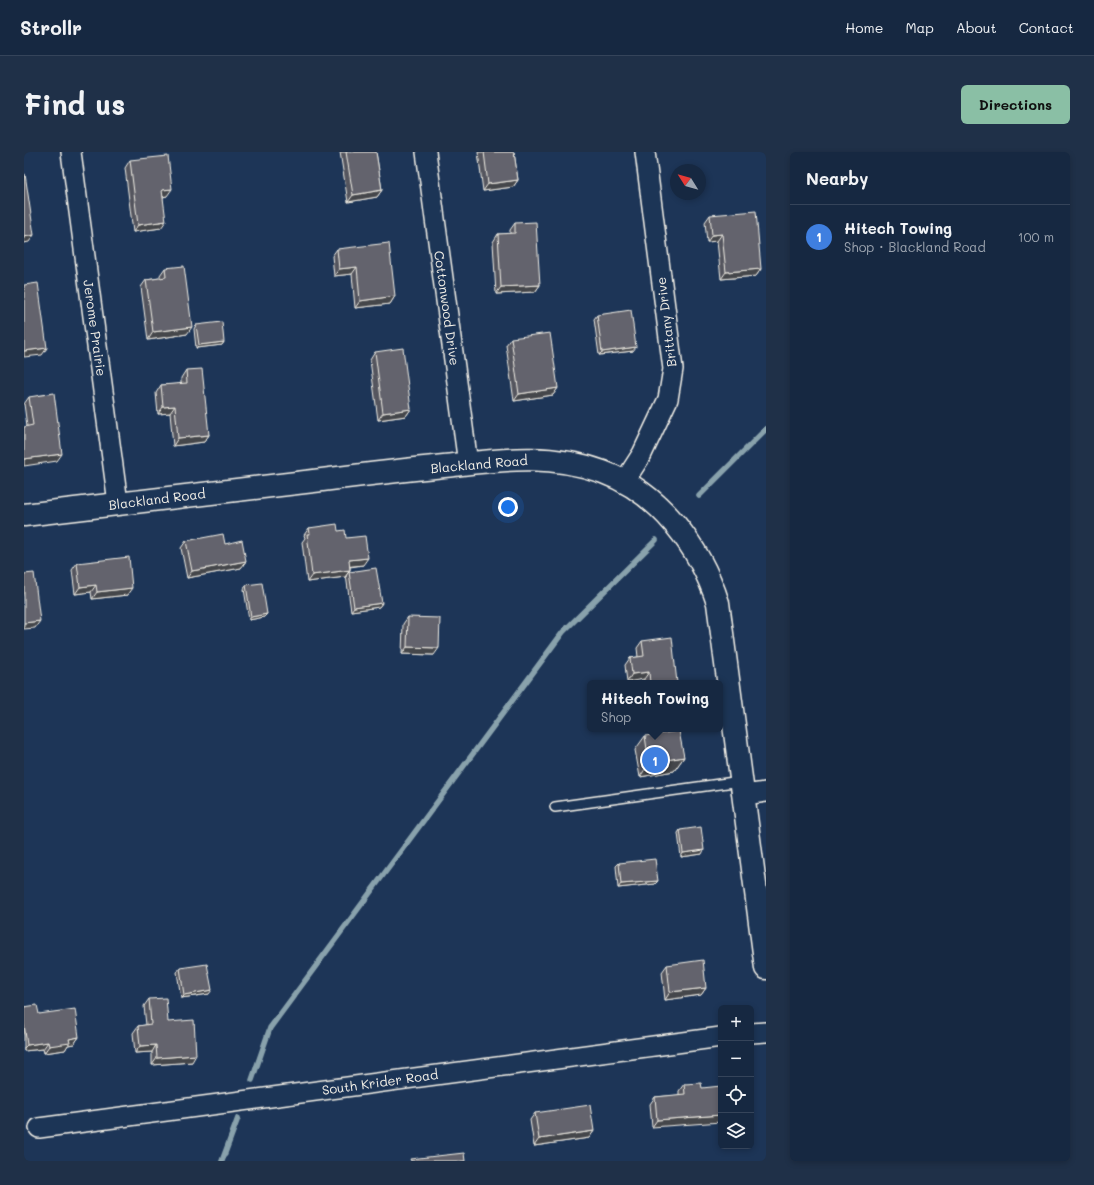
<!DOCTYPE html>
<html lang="en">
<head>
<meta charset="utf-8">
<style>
  body { margin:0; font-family:Mali,sans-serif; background:#1f3048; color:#f1f3f6 }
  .controls { position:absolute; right:12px; bottom:12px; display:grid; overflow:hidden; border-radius:6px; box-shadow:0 2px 6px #0003 }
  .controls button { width:36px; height:36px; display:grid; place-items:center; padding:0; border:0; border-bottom:1px solid #35445a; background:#162841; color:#f1f3f6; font:20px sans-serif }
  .compass { position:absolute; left:646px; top:12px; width:36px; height:36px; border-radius:50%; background:#162841; box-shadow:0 2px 6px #0003; rotate:307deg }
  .you { position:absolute; left:484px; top:355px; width:14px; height:14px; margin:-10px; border:3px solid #fff; border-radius:50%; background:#1a73e8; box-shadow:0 0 0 6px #1a73e833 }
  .badge { display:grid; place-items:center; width:26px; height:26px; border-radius:50%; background:#8abfa5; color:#fff; font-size:13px; font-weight:700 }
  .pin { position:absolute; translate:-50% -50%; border:2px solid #fff; box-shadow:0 1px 4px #0006 }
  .popup { position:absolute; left:563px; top:528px; width:136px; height:52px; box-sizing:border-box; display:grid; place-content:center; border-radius:6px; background:#162841; filter:drop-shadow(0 1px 3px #0005); font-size:13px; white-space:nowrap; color:#9ea6b1 }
  .popup b { font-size:15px; color:#f1f3f6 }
  .popup::after { content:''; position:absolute; left:50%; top:100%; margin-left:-8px; border:8px solid transparent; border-top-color:#162841 }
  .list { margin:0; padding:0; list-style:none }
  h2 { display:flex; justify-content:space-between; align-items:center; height:52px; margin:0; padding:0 16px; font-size:17px }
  h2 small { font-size:13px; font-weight:400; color:#9ea6b1 }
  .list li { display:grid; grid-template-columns:26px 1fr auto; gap:12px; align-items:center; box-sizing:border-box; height:64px; padding:0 16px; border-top:1px solid #35445a }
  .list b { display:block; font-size:15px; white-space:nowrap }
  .list p { margin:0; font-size:13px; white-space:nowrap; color:#9ea6b1 }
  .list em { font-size:13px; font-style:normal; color:#9ea6b1 }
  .icon { flex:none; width:22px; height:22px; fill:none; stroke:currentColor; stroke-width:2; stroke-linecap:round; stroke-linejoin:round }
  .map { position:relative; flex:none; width:742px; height:1009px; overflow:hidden; border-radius:6px }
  header { display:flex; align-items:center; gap:24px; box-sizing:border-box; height:56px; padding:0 20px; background:#162841; border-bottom:1px solid #35445a }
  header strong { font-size:19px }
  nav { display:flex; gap:22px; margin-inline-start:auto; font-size:14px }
  .intro { display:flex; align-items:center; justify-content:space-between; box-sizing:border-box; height:96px; padding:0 24px }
  h1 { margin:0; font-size:28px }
  .button { padding:10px 18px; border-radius:6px; background:#8abfa5; color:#111; font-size:14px; font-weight:700 }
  main { display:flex; gap:24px; padding:0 24px }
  aside { flex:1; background:#162841; border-radius:6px; box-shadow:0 2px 6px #0003 }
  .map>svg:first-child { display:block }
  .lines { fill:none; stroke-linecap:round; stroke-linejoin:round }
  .stream { stroke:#89a2ac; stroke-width:5.5 }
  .service-casing { stroke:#f4f1e8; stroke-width:12 }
  .minor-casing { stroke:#f4f1e8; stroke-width:22 }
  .tertiary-casing { stroke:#f4f1e8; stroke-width:25 }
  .service { stroke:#1d3557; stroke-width:9 }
  .minor { stroke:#1d3557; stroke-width:19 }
  .tertiary { stroke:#1d3557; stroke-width:22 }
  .wall { fill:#55565e; stroke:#f4f1e8 }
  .shaded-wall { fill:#45464c; stroke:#f4f1e8 }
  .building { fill:#63646d; stroke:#f4f1e8 }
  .labels { text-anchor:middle; stroke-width:3.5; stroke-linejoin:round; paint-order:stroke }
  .street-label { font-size:13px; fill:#f4f1e8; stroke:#1d3557 }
</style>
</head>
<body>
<header>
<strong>Strollr</strong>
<nav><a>Home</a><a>Map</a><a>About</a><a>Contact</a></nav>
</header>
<div class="intro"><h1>Find us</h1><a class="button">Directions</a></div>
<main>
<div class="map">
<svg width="742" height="1009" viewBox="0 0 742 1009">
  <rect width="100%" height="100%" fill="#1d3557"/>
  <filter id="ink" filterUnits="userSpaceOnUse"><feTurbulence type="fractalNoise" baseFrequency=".025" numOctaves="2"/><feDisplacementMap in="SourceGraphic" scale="8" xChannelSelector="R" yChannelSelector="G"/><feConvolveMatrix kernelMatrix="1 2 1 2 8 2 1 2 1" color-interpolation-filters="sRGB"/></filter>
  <g filter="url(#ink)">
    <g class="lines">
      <path class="stream" d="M675,344L742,277
        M228,928L246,876L539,480L632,388
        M198,1009L214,966"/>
      <g class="service-casing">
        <path id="service" d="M531,655L717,629"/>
      </g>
      <g class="minor-casing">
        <path id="minor" d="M47,0L94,351
          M402,0L444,312
          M600,330L618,302L644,247L649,217L621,0
          M720,643L742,640
          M727,881L742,880
          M15,976L697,885"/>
      </g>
      <g class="tertiary-casing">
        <path id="tertiary" d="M0,363C99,351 198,339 298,328C338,323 379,318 420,314C475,308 525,300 579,320C636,341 676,395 694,451L742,816"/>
      </g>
      <use href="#service" class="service"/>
      <use href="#minor" class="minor"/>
      <use href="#tertiary" class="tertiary"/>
    </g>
    <path class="wall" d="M316,0H352L358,38L353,45L324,50Z
      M454,0H490L494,28L489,35L459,39Z
      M106,8L143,44L139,45L137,76L109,80L101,16Z
      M686,63L737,117L732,124L697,127L693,89L683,90L681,70Z
      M491,71L516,133L511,140L472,142L469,90L474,82H486V78Z
      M313,97L371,144L366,152L331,156L328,122L310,124L308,104Z
      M141,116L163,182L124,188L117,135L122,128L136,126V123Z
      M573,163L609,199L575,203L570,167Z
      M172,173L200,190L198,193L172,196L170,177Z
      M487,186L534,236L529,243L490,249L482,193Z
      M351,200L387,257L382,264L354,268L346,208Z
      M162,218L185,283L180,290L149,294L146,261L134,262L132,241L137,233L157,232V226Z
      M5,245L33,309L3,274L0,252Z
      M285,376L314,379L339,413L326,415V418L321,425L283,430L278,390L281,386L280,383Z
      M162,389L201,392L222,409L217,416L163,426L157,396Z
      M53,411L103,443L68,447L67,440L51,442L48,418Z
      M325,420L358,451L355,455L327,459L322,423Z
      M222,433L243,462L240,465L225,468L220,437Z
      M384,465L410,503L378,502L379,472Z
      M618,489L653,531H620V527L603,530L601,513L606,506L614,505L613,496Z
      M621,584L660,605L650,619L616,625L611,598Z
      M656,678L678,702L657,705L654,681Z
      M595,711L634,729L631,732L594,736L592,714Z
      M643,813L682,836L677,843L641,848L638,820Z
      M156,816L185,842L157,846L153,820Z
      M125,847L144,870L168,910L128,913V900L111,901L109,881L114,874L122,873L120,854Z
      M0,855L15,862L55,885L50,892L44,893L41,898L20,901L19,897L0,899Z
      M660,932L678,936L628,975L626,952L631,945L655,943V939Z
      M511,961L570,979L565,986L510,994L506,968Z"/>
    <path class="shaded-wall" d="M494,28L489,35L459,39L464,32Z
      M148,37L143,44L133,46L138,38Z
      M358,38L353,45L324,50L329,43Z
      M142,69L137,76L109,80L114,73Z
      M698,82L693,89L683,90L688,83Z
      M10,83L5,90L0,91V85Z
      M333,115L328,122L310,124L315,117Z
      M737,117L732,124L697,127L702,120Z
      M516,133L511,140L472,142L477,135Z
      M371,144L366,152L331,156L336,149Z
      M168,175L163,182L124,188L129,180Z
      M200,190L198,193L172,196L175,193Z
      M612,195L609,199L575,203L578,200Z
      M23,196L18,203L0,205V199Z
      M534,236L529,243L490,249L495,242Z
      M151,254L146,261L134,262L139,255Z
      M387,257L382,264L354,268L359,261Z
      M185,283L180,290L149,294L154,286Z
      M38,302L33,309L0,314V307Z
      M344,406L339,413L320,415L325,408Z
      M222,409L217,416L163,426L168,419Z
      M326,418L321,425L283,430L288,423Z
      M72,433L67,440L51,442L56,435Z
      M108,436L103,443L68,447L73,440Z
      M358,451L355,455L327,459L330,455Z
      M243,462L240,465L225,468L227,465Z
      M16,469L11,476L0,477V471Z
      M383,495L415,496L410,503L378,502Z
      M625,520L620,527L603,530L608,522Z
      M660,605L650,619L616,625L625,611Z
      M680,698L678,702L657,705L659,701Z
      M634,729L631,732L594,736L597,732Z
      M682,836L677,843L641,848L646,840Z
      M188,838L185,842L157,846L160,843Z
      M55,885L50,892L44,893L41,898L20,901L25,894L45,887Z
      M24,890L19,897L0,899V896L3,893Z
      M132,893L128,900L111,901L116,894Z
      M172,903L168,910L128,913L133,906Z
      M697,963V970L628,975L633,968Z
      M570,979L565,986L510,994L515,987Z"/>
    <path class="building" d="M322,0H352L358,38L329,43Z
      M460,0H490L494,28L464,32Z
      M144,4L148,37L138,38L142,69L114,73L106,8Z
      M0,22H1L10,83L0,85Z
      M732,59L737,117L702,120L698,82L688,83L686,63Z
      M512,70L516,133L477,135L474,82L491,81V71Z
      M365,91L371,144L336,149L333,115L315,117L313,97Z
      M160,114L168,175L129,180L122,128L142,125L141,116Z
      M14,131L23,196L0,199V133Z
      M607,158L612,195L578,200L573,163Z
      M198,170L200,190L175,193L172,173Z
      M526,181L534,236L495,242L487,186Z
      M379,196L387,257L359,261L351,200Z
      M178,217L185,283L154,286L151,254L139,255L137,233L163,231L162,218Z
      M30,241L38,302L0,307V275L9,273L5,245Z
      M313,372L314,379L321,378L322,386L341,384L344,406L325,408L326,418L288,423L283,382H286L285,376Z
      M199,382L201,392L218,388L222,409L168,419L162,389Z
      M105,405L108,436L73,440L72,433L56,435L53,411Z
      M352,416L358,451L330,455L325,420Z
      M10,421L16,469L0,471V422Z
      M238,431L243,462L227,465L222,433Z
      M384,465L416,466L415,496L383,495Z
      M648,485L653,531H626L625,520L608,522L606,506L620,504L618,489Z
      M655,579L660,605L625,611L621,584Z
      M677,675L680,698L659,701L656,678Z
      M631,707L634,729L597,732L595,711Z
      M679,808L682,836L646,840L643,813Z
      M183,812L188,838L160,843L156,816Z
      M142,846L144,870L170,868L172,903L133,906L132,893L116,894L114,874L127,872L125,847Z
      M13,853L15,862L51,857L55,885L45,887L46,891L25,894L24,890L3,893L0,872V855Z
      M677,931L678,936L697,934V963L633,968L631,945L661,942L660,932Z
      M566,953L570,979L515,987L511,961Z
      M440,1001L441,1009H387L386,1007Z"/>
  </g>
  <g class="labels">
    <g class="street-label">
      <text transform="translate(423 156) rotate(82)" y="5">Cottonwood Drive</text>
      <text transform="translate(642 170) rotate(-97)" y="5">Brittany Drive</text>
      <text transform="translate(71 176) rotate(82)" y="5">Jerome Prairie</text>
      <text transform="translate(455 312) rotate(-5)" y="5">Blackland Road</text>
      <text transform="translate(133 347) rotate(-7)" y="5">Blackland Road</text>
      <text transform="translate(356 930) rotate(-8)" y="5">South Krider Road</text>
    </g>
  </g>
</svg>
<div class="controls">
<button>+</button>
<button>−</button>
<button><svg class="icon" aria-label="locate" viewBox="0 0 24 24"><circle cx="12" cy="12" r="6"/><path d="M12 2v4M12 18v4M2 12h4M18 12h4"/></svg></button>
<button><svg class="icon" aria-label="layers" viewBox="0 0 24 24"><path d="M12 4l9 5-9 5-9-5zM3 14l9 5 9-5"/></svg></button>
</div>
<svg class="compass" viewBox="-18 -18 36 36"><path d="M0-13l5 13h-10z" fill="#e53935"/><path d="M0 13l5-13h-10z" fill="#9ea6b1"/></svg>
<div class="you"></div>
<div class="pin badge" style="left:631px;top:608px;background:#3f7fe0">1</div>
<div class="popup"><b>Hitech Towing</b>Shop</div>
</div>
<aside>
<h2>Nearby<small></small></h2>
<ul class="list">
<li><span class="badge" style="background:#3f7fe0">1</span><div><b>Hitech Towing</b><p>Shop · Blackland Road</p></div><em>100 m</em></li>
</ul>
</aside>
</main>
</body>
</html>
